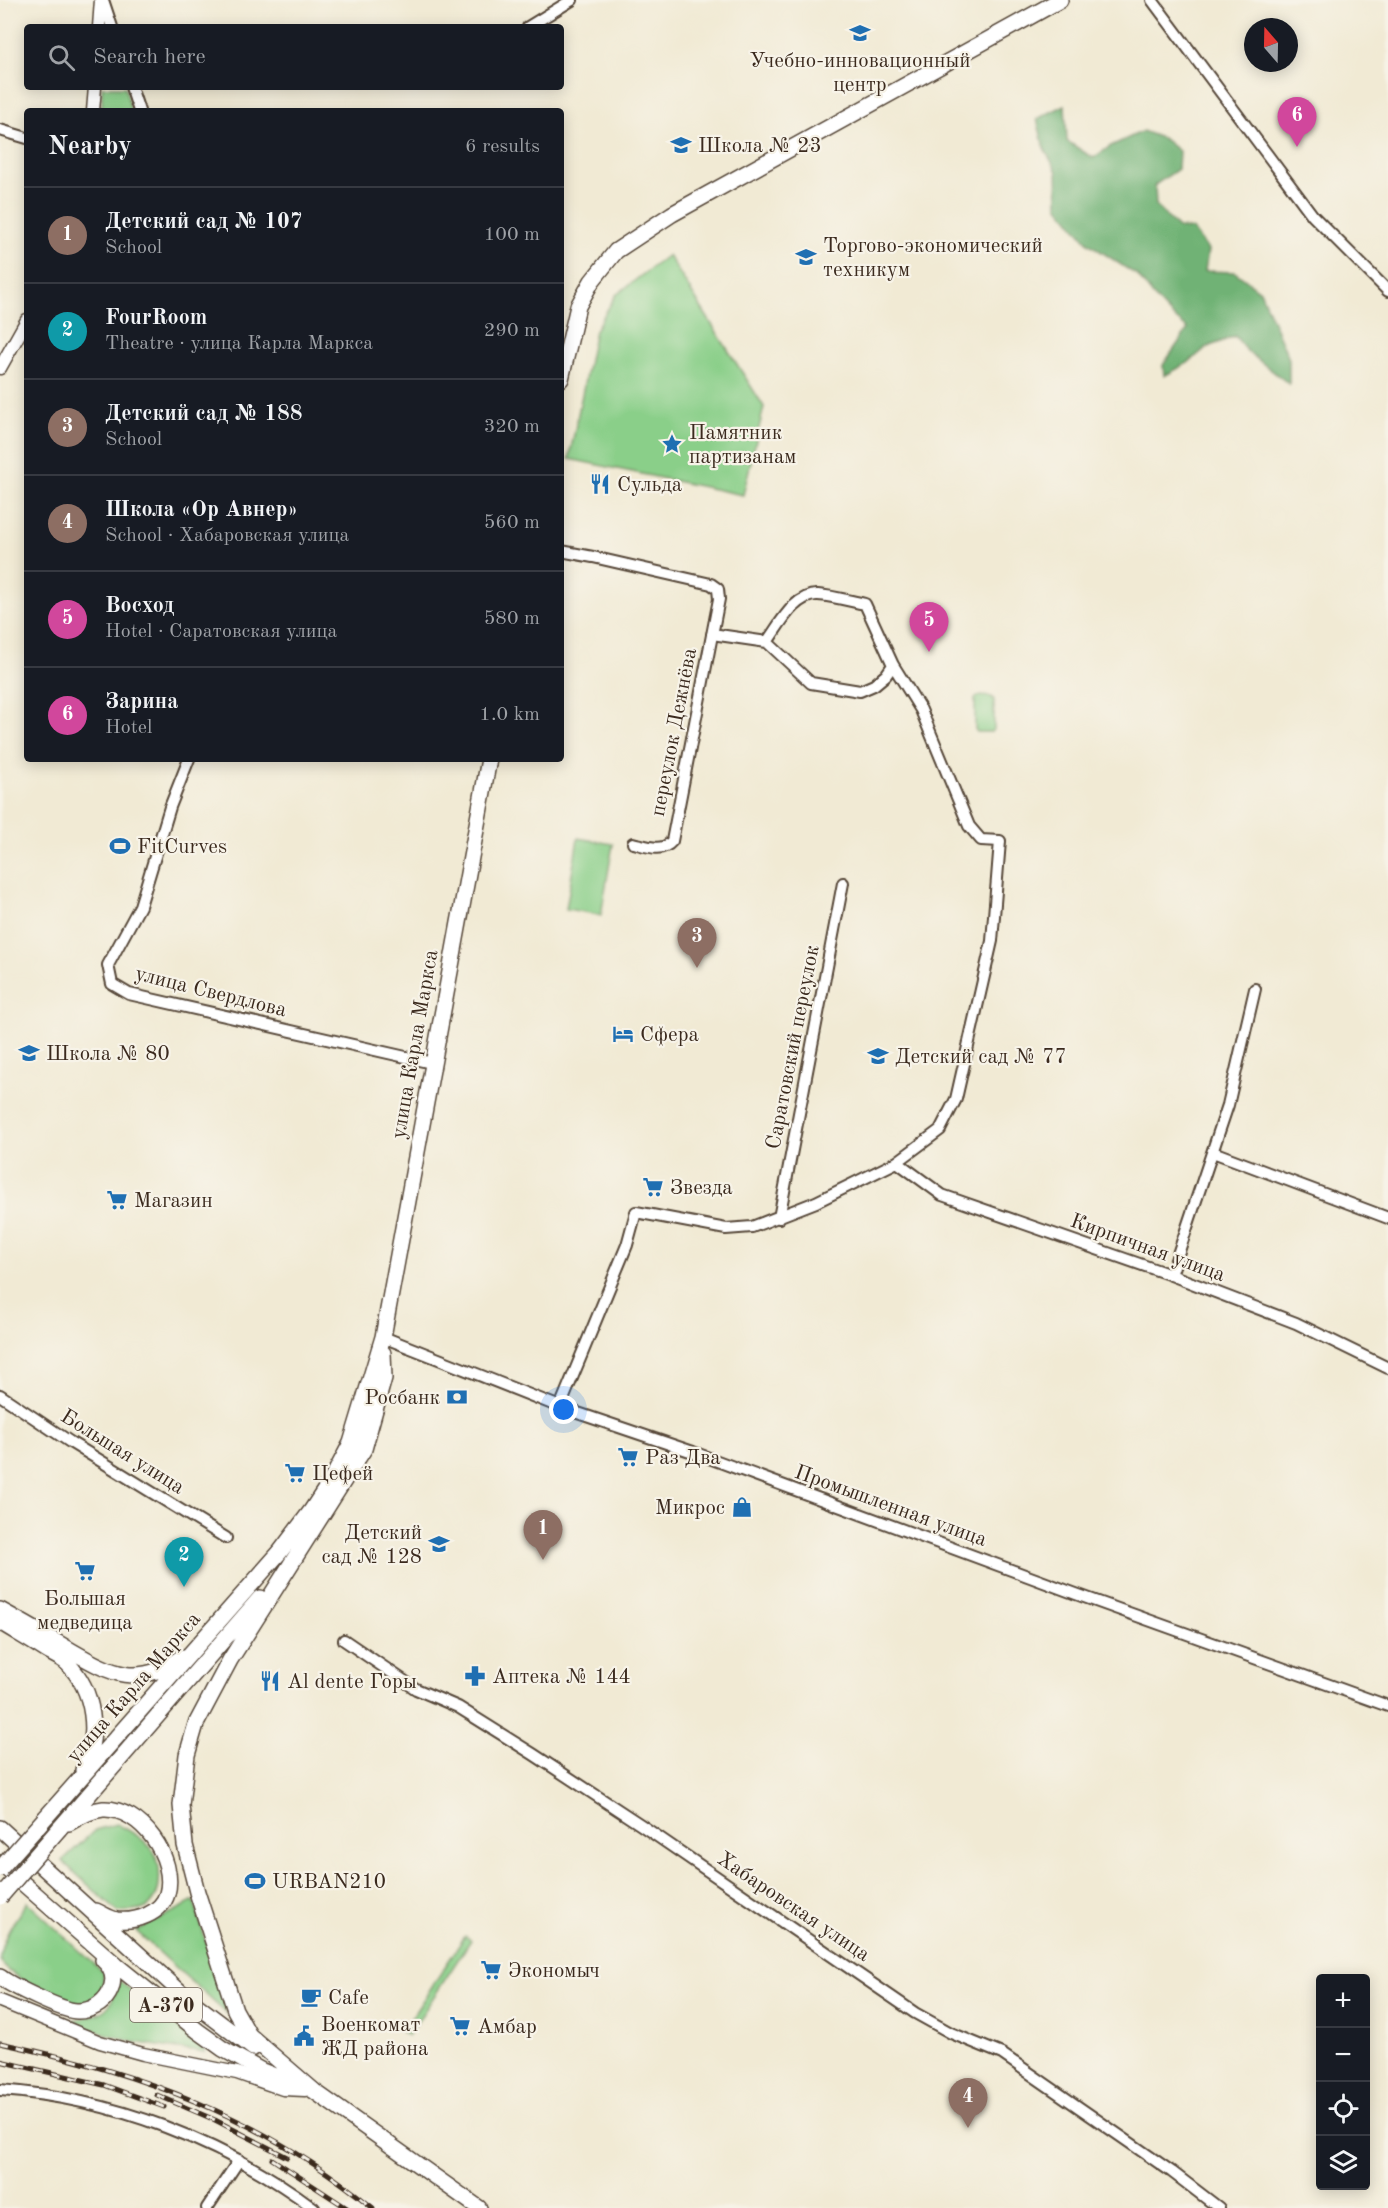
<!DOCTYPE html>
<html lang="en">
<head>
<meta charset="utf-8">
<style>
  body { margin:0; font-family:"Old Standard TT",serif; background:#242831; color:#f1f3f6 }
  .controls { position:absolute; right:18px; bottom:18px; display:grid; overflow:hidden; border-radius:6px; box-shadow:0 3px 15px #0003 }
  .controls button { width:54px; height:54px; display:grid; place-items:center; padding:0; border:0; border-bottom:2px solid #363941; background:#171b24; color:#f1f3f6; font:30px sans-serif }
  .compass { position:absolute; left:1244px; top:18px; width:54px; height:54px; border-radius:50%; background:#171b24; box-shadow:0 3px 15px #0003; rotate:340deg }
  .you { position:absolute; left:564px; top:1410px; width:21px; height:21px; margin:-15px; border:4px solid #fff; border-radius:50%; background:#1a73e8; box-shadow:0 0 0 9px #1a73e833 }
  .badge { display:grid; place-items:center; width:39px; height:39px; border-radius:50%; background:#0b8043; color:#fff; font-size:20px; font-weight:700 }
  .pin { position:absolute; translate:-50% -50px; filter:drop-shadow(0 2px 3px #0008) }
  .pin::after { content:''; position:absolute; top:32px; width:21px; height:18px; background:inherit; clip-path:polygon(0 0,100% 0,50% 100%) }
  .list { margin:0; padding:0; list-style:none }
  h2 { display:flex; justify-content:space-between; align-items:center; height:78px; margin:0; padding:0 24px; font-size:26px }
  h2 small { font-size:20px; font-weight:400; color:#9ea1a6 }
  .list li { display:grid; grid-template-columns:39px 1fr auto; gap:18px; align-items:center; box-sizing:border-box; height:96px; padding:0 24px; border-top:2px solid #363941 }
  .list b { display:block; font-size:22px; white-space:nowrap }
  .list p { margin:0; font-size:20px; white-space:nowrap; color:#9ea1a6 }
  .list em { font-size:20px; font-style:normal; color:#9ea1a6 }
  .icon { flex:none; width:33px; height:33px; fill:none; stroke:currentColor; stroke-width:2; stroke-linecap:round; stroke-linejoin:round }
  .map { position:relative; flex:none; width:1388px; height:2208px; overflow:hidden }
  .search { position:absolute; background:#171b24; box-shadow:0 3px 15px #0003; left:24px; top:24px; width:540px; height:66px; display:flex; align-items:center; gap:15px; box-sizing:border-box; padding:0 21px; border-radius:6px; color:#9ea1a6; font-size:22px }
  .panel { position:absolute; background:#171b24; box-shadow:0 3px 15px #0003; left:24px; top:108px; width:540px; height:654px; border-radius:6px }
  .map>svg:first-child { display:block }
  .green { fill:#8acf89; stroke:#627c54; stroke-width:1.5 }
  .forest { fill:#6fb275; stroke:#556e4a; stroke-width:1.5 }
  .lines { fill:none; stroke-linecap:round; stroke-linejoin:round }
  .minor-casing { stroke:#564739; stroke-width:14 }
  .major-casing { stroke:#564739; stroke-width:15 }
  .highway-casing { stroke:#564739; stroke-width:18 }
  .minor { stroke:#fff; stroke-width:10 }
  .major { stroke:#fff; stroke-width:12 }
  .highway { stroke:#fff; stroke-width:15 }
  .rail-casing { stroke:#3b2a1e; stroke-width:5 }
  .rail { stroke:#f7f3e8; stroke-width:3; stroke-dasharray:9; stroke-linecap:butt }
  .highway-bridge-casing { stroke:#564739; stroke-width:18; stroke-linecap:butt }
  .highway-bridge { stroke:#fff; stroke-width:15 }
  .labels { text-anchor:middle; stroke-width:4.5; stroke-linejoin:round; paint-order:stroke }
  .shield { fill:#f7f3e8; stroke:#73665b; stroke-width:1.5 }
  .shield-label { font-size:20px; font-weight:bold; fill:#3b2a1e }
  .poi-label { font-size:21px; fill:#3b2a1e; stroke:#f7f3e8; text-anchor:start }
  .street-label { font-size:21px; fill:#3b2a1e; stroke:#f7f3e8 }
</style>
</head>
<body>
<div class="map">
<svg width="1388" height="2208" viewBox="0 0 1388 2208">
  <rect width="100%" height="100%" fill="#f7f3e8"/>
  <filter id="ink" filterUnits="userSpaceOnUse"><feTurbulence type="fractalNoise" baseFrequency=".0167" numOctaves="2"/><feDisplacementMap in="SourceGraphic" scale="12" xChannelSelector="R" yChannelSelector="G"/><feConvolveMatrix kernelMatrix="1 2 1 2 8 2 1 2 1" color-interpolation-filters="sRGB"/></filter>
  <filter id="wash" filterUnits="userSpaceOnUse"><feTurbulence type="fractalNoise" baseFrequency=".008" numOctaves="4" result="noise"/><feDisplacementMap in="SourceGraphic" scale="24" xChannelSelector="R" yChannelSelector="G"/><feGaussianBlur stdDeviation="1.35" result="paint"/><feColorMatrix in="noise" values="0 0 0 0 0 0 0 0 0 0 0 0 0 0 0 0 0 1.4 0 .05"/><feComposite in="paint" operator="in"/></filter>
  <g filter="url(#wash)">
    <rect width="100%" height="100%" fill="#f1ead4"/>
    <path class="green" d="M102,87H125L131,111H102Z
      M668,255L764,407L743,495L569,459L595,330L616,295Z
      M979,696L992,697L994,700V729L991,732H977L975,729V699Z
      M578,838L613,844L601,915L566,909Z
      M117,1824C129,1830 142,1837 151,1848C163,1861 163,1898 146,1908C139,1912 126,1911 118,1912L62,1861L95,1830Z
      M194,1901L227,2014L136,1931Z
      M27,1902L104,1973L102,1992C93,2000 86,2004 74,2004C60,2004 3,1972 0,1960C0,1940 16,1918 27,1902Z
      M465,1936L471,1940L408,2036L402,2032Z
      M118,1980L179,2028L204,2046L205,2047L204,2053L133,2042L90,2029L73,2020C101,2015 113,2012 118,1980Z"/>
    <path class="forest" d="M1065,105L1067,141L1093,158L1111,146L1143,131L1164,139L1179,151L1178,169L1155,185L1156,206L1178,228L1192,229L1208,250L1205,271L1235,272L1260,291L1289,359V384L1247,351L1235,336L1206,348L1188,363L1164,376L1163,365L1188,329L1171,315L1153,296L1138,276L1088,243L1058,206L1057,172L1044,148L1037,119Z"/>
  </g>
  <g filter="url(#ink)">
    <g class="lines">
      <g class="minor-casing">
        <path id="minor" d="M103,0L112,27
          M1152,0L1313,216L1388,291
          M528,27L572,0
          M131,87L139,111
          M0,130L27,138
          M561,551L593,557L711,584L718,589L719,599L672,841C662,853 646,846 633,843
          M712,634L767,642L811,683L860,691L874,685L886,675L893,665
          M189,759L170,807L140,906L108,965L112,984L129,994L432,1063
          M1213,1152L1388,1218
          M897,1162L942,1195L1171,1275L1296,1323L1388,1368
          M779,1218L843,883
          M1171,1275L1228,1105L1255,989
          M383,1337L560,1407L693,1452L1076,1594L1388,1706
          M0,1395L70,1442L226,1538
          M560,1407L627,1245L636,1212L726,1229L752,1227L816,1202L897,1162L940,1130L956,1099L992,941L1000,841L981,840L969,826L921,710L893,665L865,604C850,601 833,596 818,595C794,594 779,626 767,642
          M344,1640L416,1689L458,1707L533,1754L641,1825L915,2013L951,2033L1002,2054L1172,2172L1219,2208
          M0,2090C112,2098 224,2141 314,2208
          M207,2208L239,2160"/>
      </g>
      <g class="major-casing">
        <path id="major" d="M99,27L101,0
          M93,111L95,87
          M0,368L27,320
          M0,2001L100,2042L143,2054L237,2073L283,2089L305,2090"/>
      </g>
      <g class="highway-casing">
        <path id="highway" d="M561,379L578,306L592,281L616,251L672,214L1060,0
          M0,1610C22,1622 44,1635 65,1647C107,1671 135,1691 182,1657
          M0,1622C16,1632 32,1641 47,1651C54,1655 61,1658 67,1663C95,1691 100,1736 83,1770
          M46,1817L280,1552L311,1511L332,1479L351,1443L383,1337L489,759
          M69,1823C80,1816 91,1810 103,1809C141,1807 177,1859 167,1894C161,1914 136,1922 117,1920C110,1919 103,1914 96,1911
          M0,1828L187,1998L253,2048
          M59,1829L260,1598
          M0,1863L116,1965L198,2031L223,2049L262,2071L303,2087
          M0,1977C12,1986 63,2011 77,2011C104,2012 126,1980 103,1960
          M307,2086L479,2208
          M314,2091L249,2035L235,2010L197,1892L185,1845L181,1805L187,1755L196,1724L230,1660L364,1449L384,1378L383,1353"/>
      </g>
      <use href="#minor" class="minor"/>
      <use href="#major" class="major"/>
      <use href="#highway" class="highway"/>
      <g class="rail-casing">
        <path id="rail" d="M0,2043C138,2072 263,2117 373,2208
          M0,2061L104,2085L164,2107
          M157,2095L215,2120L287,2157
          M272,2159L347,2208"/>
      </g>
      <use href="#rail" class="rail"/>
      <g class="highway-bridge-casing">
        <path id="highway-bridge" d="M0,1869L46,1817
          M0,1897L59,1829"/>
      </g>
      <use href="#highway-bridge" class="highway-bridge"/>
    </g>
  </g>
  <defs>
    <g id="university-bare" transform="scale(1.62)"><path d="M0-5L7-2L0 1L-7-2ZM-4 1L0 2.5L4 1V4Q0 6-4 4Z" fill="#1f6fb2" stroke="#f7f3e8" stroke-width="2.5" paint-order="stroke"/></g>
    <g id="school-bare" transform="scale(1.62)"><path d="M0-5L7-2L0 1L-7-2ZM-4 1L0 2.5L4 1V4Q0 6-4 4Z" fill="#1f6fb2" stroke="#f7f3e8" stroke-width="2.5" paint-order="stroke"/></g>
    <g id="sight-bare" transform="scale(1.62)"><path d="M0-6L1.8-2.2L6-1.7L2.9 1.2L3.7 5.4L0 3.3L-3.7 5.4L-2.9 1.2L-6-1.7L-1.8-2.2Z" fill="#1f6fb2" stroke="#f7f3e8" stroke-width="2.5" paint-order="stroke"/></g>
    <g id="restaurant-bare" transform="scale(1.62)"><path d="M-5-6h1v4h1v-4h1v4h1v-4h1v5L-1.5 .5V6h-2V.5L-5-1ZM5-6V6H3V1.5H1.5Q1.5-4 5-6Z" fill="#1f6fb2" stroke="#f7f3e8" stroke-width="2.5" paint-order="stroke"/></g>
    <g id="stadium-bare" transform="scale(1.62)"><path d="M0-5a6.5 5 0 1 0 0 10a6.5 5 0 1 0 0-10ZM-3.5-1.8h7v3.6h-7Z" fill="#1f6fb2" stroke="#f7f3e8" stroke-width="2.5" paint-order="stroke"/></g>
    <g id="hotel-bare" transform="scale(1.62)"><path d="M-6-4.5h1.5V1H6V5H4.5V3h-9V5H-6ZM-4 0a1.8 1.8 0 1 1 3.6 0ZM.5 0V-2.5h3Q6-2.5 6 0Z" fill="#1f6fb2" stroke="#f7f3e8" stroke-width="2.5" paint-order="stroke"/></g>
    <g id="supermarket-bare" transform="scale(1.62)"><path d="M-6-5.5h2.5l.6 2H6L4.5 2H-2.5L-4.4-4H-6ZM-1.5 3.2a1.3 1.3 0 1 0 .1 0ZM3 3.2a1.3 1.3 0 1 0 .1 0Z" fill="#1f6fb2" stroke="#f7f3e8" stroke-width="2.5" paint-order="stroke"/></g>
    <g id="bank-bare" transform="scale(1.62)"><path d="M-6-4H6V4H-6ZM0-2.3a2.3 2.3 0 1 0 0 4.6a2.3 2.3 0 1 0 0-4.6Z" fill="#1f6fb2" stroke="#f7f3e8" stroke-width="2.5" paint-order="stroke"/></g>
    <g id="shop-bare" transform="scale(1.62)"><path d="M-5-2.5h2.3a2.7 3.5 0 0 1 5.4 0H5L5.5 6h-11ZM-1.5-2.5h3a1.5 2.3 0 0 0-3 0Z" fill="#1f6fb2" stroke="#f7f3e8" stroke-width="2.5" paint-order="stroke"/></g>
    <g id="pharmacy-bare" transform="scale(1.62)"><path d="M-2-6h4v4h4v4h-4v4h-4v-4h-4v-4h4Z" fill="#1f6fb2" stroke="#f7f3e8" stroke-width="2.5" paint-order="stroke"/></g>
    <g id="cafe-bare" transform="scale(1.62)"><path d="M-5.5-4.5H6V0H3Q3 3.5 0 3.5H-2.5Q-5.5 3.5-5.5 0ZM3-3.2v2h1.7v-2ZM-6 4.5H4V6H-6Z" fill="#1f6fb2" stroke="#f7f3e8" stroke-width="2.5" paint-order="stroke"/></g>
    <g id="civic-bare" transform="scale(1.62)"><path d="M-.6-6.5H3V-4.5H.6V-3L4-1V1h2V6H-6V1h2V-1L-.6-3ZM-1.2 2.5V6h2.4V2.5Z" fill="#1f6fb2" stroke="#f7f3e8" stroke-width="2.5" paint-order="stroke"/></g>
  </defs>
  <g fill-rule="evenodd">
    <use href="#university-bare" x="860" y="33"/>
    <use href="#school-bare" x="681" y="145"/>
    <use href="#university-bare" x="806" y="257"/>
    <use href="#sight-bare" x="672" y="444"/>
    <use href="#restaurant-bare" x="600" y="484"/>
    <use href="#stadium-bare" x="120" y="846"/>
    <use href="#hotel-bare" x="623" y="1034"/>
    <use href="#school-bare" x="29" y="1053"/>
    <use href="#school-bare" x="878" y="1056"/>
    <use href="#supermarket-bare" x="653" y="1187"/>
    <use href="#supermarket-bare" x="117" y="1200"/>
    <use href="#bank-bare" x="457" y="1397"/>
    <use href="#supermarket-bare" x="628" y="1457"/>
    <use href="#supermarket-bare" x="295" y="1473"/>
    <use href="#shop-bare" x="742" y="1507"/>
    <use href="#school-bare" x="439" y="1544"/>
    <use href="#supermarket-bare" x="85" y="1571"/>
    <use href="#pharmacy-bare" x="475" y="1676"/>
    <use href="#restaurant-bare" x="270" y="1681"/>
    <use href="#stadium-bare" x="255" y="1881"/>
    <use href="#supermarket-bare" x="491" y="1970"/>
    <use href="#cafe-bare" x="311" y="1997"/>
    <use href="#supermarket-bare" x="460" y="2026"/>
    <use href="#civic-bare" x="304" y="2036"/>
  </g>
  <g class="labels">
    <rect class="shield" x="130" y="1988" width="72" height="34" rx="4.5"/>
    <g class="shield-label">
      <text x="166" y="2012">А-370</text>
    </g>
    <g class="poi-label">
      <text x="860" y="67" text-anchor="middle">Учебно-инновационный<tspan x="860" dy="24">центр</tspan></text>
      <text x="698" y="152">Школа № 23</text>
      <text x="823" y="252">Торгово-экономический<tspan x="823" dy="24">техникум</tspan></text>
      <text x="689" y="439">Памятник<tspan x="689" dy="24">партизанам</tspan></text>
      <text x="617" y="491">Сульда</text>
      <text x="137" y="853">FitCurves</text>
      <text x="640" y="1041">Сфера</text>
      <text x="46" y="1060">Школа № 80</text>
      <text x="895" y="1063">Детский сад № 77</text>
      <text x="670" y="1194">Звезда</text>
      <text x="134" y="1207">Магазин</text>
      <text x="440" y="1404" text-anchor="end">Росбанк</text>
      <text x="645" y="1464">Раз Два</text>
      <text x="312" y="1480">Цефей</text>
      <text x="725" y="1514" text-anchor="end">Микрос</text>
      <text x="422" y="1539" text-anchor="end">Детский<tspan x="422" dy="24">сад № 128</tspan></text>
      <text x="85" y="1605" text-anchor="middle">Большая<tspan x="85" dy="24">медведица</tspan></text>
      <text x="492" y="1683">Аптека № 144</text>
      <text x="287" y="1688">Al dente Горы</text>
      <text x="272" y="1888">URBAN210</text>
      <text x="508" y="1977">Экономыч</text>
      <text x="328" y="2004">Cafe</text>
      <text x="321" y="2031">Военкомат<tspan x="321" dy="24">ЖД района</tspan></text>
      <text x="477" y="2033">Амбар</text>
    </g>
    <g class="street-label">
      <text transform="translate(673 732) rotate(-79)" y="7">переулок Дежнёва</text>
      <text transform="translate(211 991) rotate(14)" y="7">улица Свердлова</text>
      <text transform="translate(414 1044) rotate(-80)" y="7">улица Карла Маркса</text>
      <text transform="translate(792 1047) rotate(-79)" y="7">Саратовский переулок</text>
      <text transform="translate(1148 1247) rotate(20)" y="7">Кирпичная улица</text>
      <text transform="translate(123 1451) rotate(32)" y="7">Большая улица</text>
      <text transform="translate(891 1505) rotate(20)" y="7">Промышленная улица</text>
      <text transform="translate(133 1687) rotate(-49)" y="7">улица Карла Маркса</text>
      <text transform="translate(794 1906) rotate(34)" y="7">Хабаровская улица</text>
    </g>
  </g>
</svg>
<div class="controls">
<button>+</button>
<button>−</button>
<button><svg class="icon" aria-label="locate" viewBox="0 0 24 24"><circle cx="12" cy="12" r="6"/><path d="M12 2v4M12 18v4M2 12h4M18 12h4"/></svg></button>
<button><svg class="icon" aria-label="layers" viewBox="0 0 24 24"><path d="M12 4l9 5-9 5-9-5zM3 14l9 5 9-5"/></svg></button>
</div>
<svg class="compass" viewBox="-18 -18 36 36"><path d="M0-13l5 13h-10z" fill="#e53935"/><path d="M0 13l5-13h-10z" fill="#9ea1a6"/></svg>
<div class="you"></div>
<div class="pin badge" style="left:543px;top:1560px;background:#8d6e63">1</div>
<div class="pin badge" style="left:184px;top:1587px;background:#0f9aa8">2</div>
<div class="pin badge" style="left:697px;top:968px;background:#8d6e63">3</div>
<div class="pin badge" style="left:968px;top:2128px;background:#8d6e63">4</div>
<div class="pin badge" style="left:929px;top:652px;background:#d1479c">5</div>
<div class="pin badge" style="left:1297px;top:147px;background:#d1479c">6</div>
<div class="search"><svg class="icon" aria-label="search" viewBox="0 0 24 24"><circle cx="10" cy="10" r="6"/><path d="M15 15l6 6"/></svg>Search here</div>
<section class="panel">
<h2>Nearby<small>6 results</small></h2>
<ul class="list">
<li><span class="badge" style="background:#8d6e63">1</span><div><b>Детский сад № 107</b><p>School</p></div><em>100 m</em></li>
<li><span class="badge" style="background:#0f9aa8">2</span><div><b>FourRoom</b><p>Theatre · улица Карла Маркса</p></div><em>290 m</em></li>
<li><span class="badge" style="background:#8d6e63">3</span><div><b>Детский сад № 188</b><p>School</p></div><em>320 m</em></li>
<li><span class="badge" style="background:#8d6e63">4</span><div><b>Школа «Ор Авнер»</b><p>School · Хабаровская улица</p></div><em>560 m</em></li>
<li><span class="badge" style="background:#d1479c">5</span><div><b>Восход</b><p>Hotel · Саратовская улица</p></div><em>580 m</em></li>
<li><span class="badge" style="background:#d1479c">6</span><div><b>Зарина</b><p>Hotel</p></div><em>1.0 km</em></li>
</ul>
</section>
</div>
</body>
</html>
